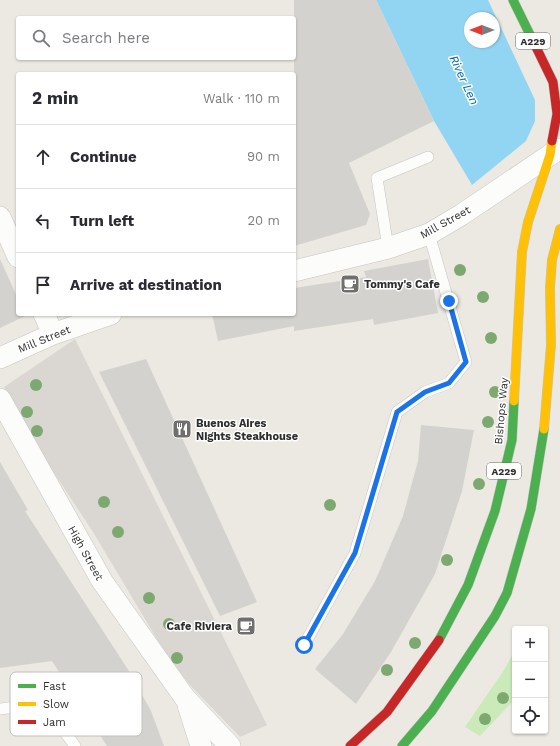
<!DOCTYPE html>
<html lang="en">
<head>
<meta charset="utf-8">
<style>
  body { margin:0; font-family:"Work Sans",sans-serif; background:#f2f2f3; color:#2b2b33 }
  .controls { position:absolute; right:12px; bottom:12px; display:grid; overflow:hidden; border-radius:4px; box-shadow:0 1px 3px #0004 }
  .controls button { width:36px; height:36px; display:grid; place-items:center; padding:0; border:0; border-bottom:1px solid #e1e1e2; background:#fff; color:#2b2b33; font:20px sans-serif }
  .compass { position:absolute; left:464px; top:12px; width:36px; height:36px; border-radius:50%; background:#fff; box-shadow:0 1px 3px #0004; rotate:270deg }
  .stop { position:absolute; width:12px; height:12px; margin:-9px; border:3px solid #1a73e8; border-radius:50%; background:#fff }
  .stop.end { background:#1a73e8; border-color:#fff; box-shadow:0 1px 4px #0008 }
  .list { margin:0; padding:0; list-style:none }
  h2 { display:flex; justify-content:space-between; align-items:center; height:52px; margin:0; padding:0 16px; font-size:17px }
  h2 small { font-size:13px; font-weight:400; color:#7c7c81 }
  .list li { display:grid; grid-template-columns:26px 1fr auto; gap:12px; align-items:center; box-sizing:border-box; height:64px; padding:0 16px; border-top:1px solid #e1e1e2 }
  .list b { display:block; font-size:15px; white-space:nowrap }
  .list em { font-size:13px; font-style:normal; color:#7c7c81 }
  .icon { flex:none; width:22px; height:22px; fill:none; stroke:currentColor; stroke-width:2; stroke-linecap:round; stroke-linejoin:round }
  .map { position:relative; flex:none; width:560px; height:746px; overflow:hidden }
  .search { position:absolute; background:#fff; box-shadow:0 1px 3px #0004; left:16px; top:16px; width:280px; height:44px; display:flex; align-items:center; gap:10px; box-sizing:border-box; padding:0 14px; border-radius:4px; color:#7c7c81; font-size:15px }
  .panel { position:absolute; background:#fff; box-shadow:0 1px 3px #0004; left:16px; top:72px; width:280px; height:244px; border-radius:4px }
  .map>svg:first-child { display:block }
  .green { fill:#caeaba }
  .plaza { fill:#dad7d2 }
  .water { fill:#92d5f3; fill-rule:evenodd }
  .building { fill:#d4d2ce }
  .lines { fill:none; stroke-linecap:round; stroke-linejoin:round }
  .lane-casing { stroke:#c5c5c4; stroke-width:12 }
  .street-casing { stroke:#c5c5c4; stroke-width:22 }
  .fast-casing { stroke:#c6c5c3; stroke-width:10 }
  .slow-casing { stroke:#c6c5c3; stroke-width:10 }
  .jam-casing { stroke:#c6c5c3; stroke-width:10 }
  .lane { stroke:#fcfcfb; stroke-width:11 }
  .street { stroke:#fcfcfb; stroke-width:21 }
  .fast { stroke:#4caf50; stroke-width:9 }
  .slow { stroke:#ffc107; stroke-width:9 }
  .jam { stroke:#c62828; stroke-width:9 }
  .tree { fill:#7da971 }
  .route { stroke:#1a73e8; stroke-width:5 }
  .labels { text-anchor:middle; stroke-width:3; stroke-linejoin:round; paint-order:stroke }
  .shield { fill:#fff; stroke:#6d6d6d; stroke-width:1 }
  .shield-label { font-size:10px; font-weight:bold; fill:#2e2e2e }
  .street-label { font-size:11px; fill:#2e2e2e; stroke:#fff }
  .poi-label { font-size:11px; font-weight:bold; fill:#2e2e2e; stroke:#fff; text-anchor:start }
  .water-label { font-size:12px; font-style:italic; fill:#0169ae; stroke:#fff }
  .key { fill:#fff; stroke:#c0c0c0; stroke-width:1 }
  .key-label { font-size:11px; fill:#2e2e2e }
</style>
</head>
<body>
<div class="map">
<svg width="560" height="746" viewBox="0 0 560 746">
  <rect width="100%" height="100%" fill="#ece9e3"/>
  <path class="green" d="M515,650V699L480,736L465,727L504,670Z"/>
  <path class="plaza" d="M75,339L267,725L240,737L189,684L167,656L93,532L37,447L4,387Z"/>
  <path class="water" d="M376,0H488L535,100V121L526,141L472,185L434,121ZM470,18H494V42H470Z"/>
  <path class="building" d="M294,0H376L434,121L349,163L370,214L366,225L294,246Z
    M0,259L18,299V314L25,316L0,328Z
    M428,259L438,313L374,325L373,319L294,331V326L218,341L212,314H294V288L366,277L364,271Z
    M146,359L257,602L220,616L99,372Z
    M421,425L474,430L462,491L435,574L391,652L356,704L315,669L343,634L375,581L403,516L418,461Z
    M0,462L28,510L25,511L129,671L151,711L164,746H107L52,661L0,668Z"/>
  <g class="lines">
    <g class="lane-casing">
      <path id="lane" d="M388,248L377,178L428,157
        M304,645L355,553L397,412L425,392L449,383L466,362L429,234
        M0,709L31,705L46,706L75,746"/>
    </g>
    <g class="street-casing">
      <path id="street" d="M0,217L18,257
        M294,271L388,248L429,234L461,215L559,149
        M44,314L53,334
        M0,358L53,334L111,314
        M0,399L102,581L185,698L230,746
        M188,705L201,746"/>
    </g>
    <g class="fast-casing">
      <path id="fast" d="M513,0L537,49
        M439,640L468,585L495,511L512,440L514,401
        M402,746L432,711L495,616L507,593L531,509L544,429"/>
    </g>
    <g class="slow-casing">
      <path id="slow" d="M514,401L522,252L528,222L550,155L552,141
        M544,429L551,345L550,288L552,260L560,229"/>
    </g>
    <g class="jam-casing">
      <path id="jam" d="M537,49L553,82L557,114L552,141
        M350,746L387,712L439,640"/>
    </g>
    <use href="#lane" class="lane"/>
    <use href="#street" class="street"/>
    <use href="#fast" class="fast"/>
    <use href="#slow" class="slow"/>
    <use href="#jam" class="jam"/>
  </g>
  <g class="tree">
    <circle cx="460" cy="270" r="6"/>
    <circle cx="483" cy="297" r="6"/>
    <circle cx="491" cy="338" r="6"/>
    <circle cx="36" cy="385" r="6"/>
    <circle cx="495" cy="392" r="6"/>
    <circle cx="27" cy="412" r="6"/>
    <circle cx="488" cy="422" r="6"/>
    <circle cx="37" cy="431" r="6"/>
    <circle cx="479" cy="484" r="6"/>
    <circle cx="104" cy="502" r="6"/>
    <circle cx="330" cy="505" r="6"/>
    <circle cx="118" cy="532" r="6"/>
    <circle cx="447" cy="560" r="6"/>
    <circle cx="149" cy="598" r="6"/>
    <circle cx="169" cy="624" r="6"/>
    <circle cx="415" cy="643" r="6"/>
    <circle cx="177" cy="658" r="6"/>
    <circle cx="387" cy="670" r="6"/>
    <circle cx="503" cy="698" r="6"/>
    <circle cx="485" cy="719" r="6"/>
  </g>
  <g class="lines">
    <path class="route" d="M304,645L355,553L397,412L425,392L449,383L466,362L449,301"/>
  </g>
  <defs>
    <g id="cafe-square" transform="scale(1)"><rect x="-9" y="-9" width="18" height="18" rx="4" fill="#706f6d" stroke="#fff"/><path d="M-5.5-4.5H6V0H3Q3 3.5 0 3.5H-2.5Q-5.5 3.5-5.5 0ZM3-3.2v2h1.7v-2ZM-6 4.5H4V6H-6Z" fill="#fff"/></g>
    <g id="restaurant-square" transform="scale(1)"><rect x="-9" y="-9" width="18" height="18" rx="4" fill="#706f6d" stroke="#fff"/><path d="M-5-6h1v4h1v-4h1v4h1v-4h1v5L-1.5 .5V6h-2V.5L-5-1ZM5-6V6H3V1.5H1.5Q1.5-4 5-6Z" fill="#fff"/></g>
  </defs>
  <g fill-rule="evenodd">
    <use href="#cafe-square" x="350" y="284"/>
    <use href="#restaurant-square" x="182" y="429"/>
    <use href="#cafe-square" x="246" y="626"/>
  </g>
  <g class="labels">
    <g class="shield">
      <rect x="516" y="33" width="34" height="16" rx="3"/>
      <rect x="487" y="463" width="34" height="16" rx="3"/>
    </g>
    <g class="shield-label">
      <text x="533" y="45">A229</text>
      <text x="504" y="475">A229</text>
    </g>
    <g class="street-label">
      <text transform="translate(445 222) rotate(-29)" y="4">Mill Street</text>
      <text transform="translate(44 339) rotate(-22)" y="4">Mill Street</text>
      <text transform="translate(501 411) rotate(-85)" y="4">Bishops Way</text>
      <text transform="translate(86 553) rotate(61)" y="4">High Street</text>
    </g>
    <g class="poi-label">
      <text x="364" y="288">Tommy's Cafe</text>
      <text x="196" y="427">Buenos Aires<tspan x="196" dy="13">Nights Steakhouse</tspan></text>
      <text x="232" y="630" text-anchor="end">Cafe Riviera</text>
    </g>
    <g class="water-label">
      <text transform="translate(464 80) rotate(65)" y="4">River Len</text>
    </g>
  </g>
  <rect x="10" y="672" width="132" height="64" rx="6" class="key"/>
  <rect x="18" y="684" width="18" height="4" fill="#4caf50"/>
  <rect x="18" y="702" width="18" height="4" fill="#ffc107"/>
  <rect x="18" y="720" width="18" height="4" fill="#c62828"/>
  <g class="key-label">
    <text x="43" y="690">Fast</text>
    <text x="43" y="708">Slow</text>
    <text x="43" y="726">Jam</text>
  </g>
</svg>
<div class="controls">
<button>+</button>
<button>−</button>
<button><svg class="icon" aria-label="locate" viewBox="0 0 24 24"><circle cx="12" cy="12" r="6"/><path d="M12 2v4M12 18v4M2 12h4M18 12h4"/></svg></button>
</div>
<svg class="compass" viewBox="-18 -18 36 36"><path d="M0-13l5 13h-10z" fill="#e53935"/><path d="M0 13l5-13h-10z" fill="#7c7c81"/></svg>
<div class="stop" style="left:304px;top:645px"></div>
<div class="stop end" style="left:449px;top:301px"></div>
<div class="search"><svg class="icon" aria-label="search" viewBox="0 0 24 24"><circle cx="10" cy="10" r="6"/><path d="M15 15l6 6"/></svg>Search here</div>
<section class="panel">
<h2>2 min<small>Walk · 110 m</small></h2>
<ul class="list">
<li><svg class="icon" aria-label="ahead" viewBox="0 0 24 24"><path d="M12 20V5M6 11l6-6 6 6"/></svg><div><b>Continue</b></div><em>90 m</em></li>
<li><svg class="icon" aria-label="left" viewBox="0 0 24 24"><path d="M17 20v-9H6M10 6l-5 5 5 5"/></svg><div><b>Turn left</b></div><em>20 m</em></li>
<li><svg class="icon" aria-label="arrive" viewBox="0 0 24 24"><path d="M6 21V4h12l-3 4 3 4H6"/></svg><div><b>Arrive at destination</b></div></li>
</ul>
</section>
</div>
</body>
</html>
